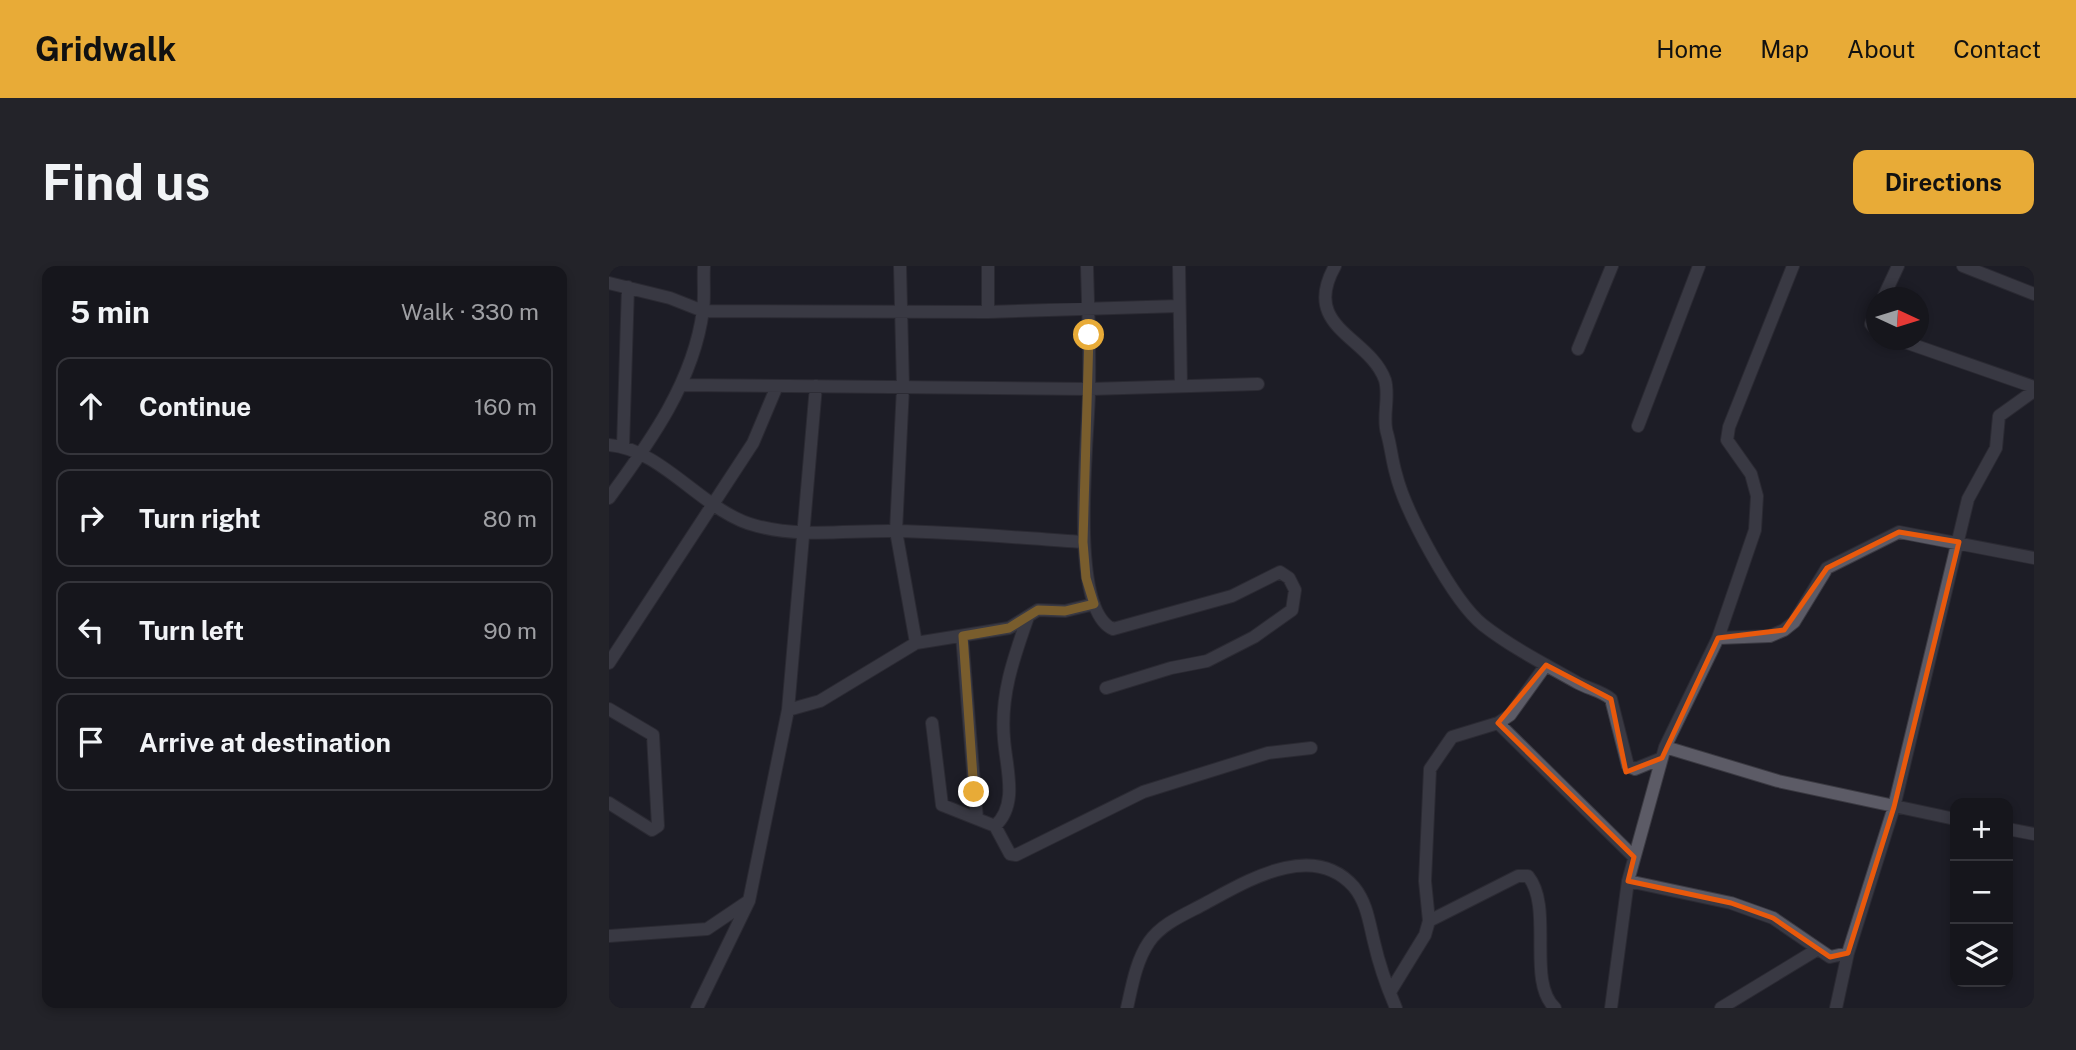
<!DOCTYPE html>
<html lang="en">
<head>
<meta charset="utf-8">
<style>
  body { margin:0; font-family:"Public Sans",sans-serif; background:#232329; color:#f1f3f6 }
  .controls { position:absolute; right:21px; bottom:21px; display:grid; overflow:hidden; border-radius:14px; box-shadow:0 4px 10px #0003 }
  .controls button { width:63px; height:63px; display:grid; place-items:center; padding:0; border:0; border-bottom:2px solid #35353b; background:#16161c; color:#f1f3f6; font:35px sans-serif }
  .compass { position:absolute; left:1257px; top:21px; width:63px; height:63px; border-radius:50%; background:#16161c; box-shadow:0 4px 10px #0003; rotate:94deg }
  .stop { position:absolute; width:21px; height:21px; margin:-16px; border:5px solid #e8ab37; border-radius:50%; background:#fff }
  .stop.end { background:#e8ab37; border-color:#fff; box-shadow:0 2px 7px #0008 }
  .list { margin:0; padding:0; list-style:none }
  h2 { display:flex; justify-content:space-between; align-items:center; height:91px; margin:0; padding:0 28px; font-size:30px }
  h2 small { font-size:23px; font-weight:400; color:#9e9fa3 }
  .list li { display:grid; grid-template-columns:46px 1fr auto; gap:21px; align-items:center; box-sizing:border-box; height:98px; margin:0 14px 14px; padding:0 14px; border:2px solid #35353b; border-radius:14px }
  .list b { display:block; font-size:26px; white-space:nowrap }
  .list em { font-size:23px; font-style:normal; color:#9e9fa3 }
  .icon { flex:none; width:38px; height:38px; fill:none; stroke:currentColor; stroke-width:2; stroke-linecap:round; stroke-linejoin:round }
  .map { position:relative; flex:none; width:1425px; height:742px; overflow:hidden; border-radius:14px }
  header { display:flex; align-items:center; gap:42px; box-sizing:border-box; height:98px; padding:0 35px; background:#e8ab37; color:#111 }
  header strong { font-size:33px }
  nav { display:flex; gap:38px; margin-inline-start:auto; font-size:24px }
  .intro { display:flex; align-items:center; justify-content:space-between; box-sizing:border-box; height:168px; padding:0 42px }
  h1 { margin:0; font-size:49px }
  .button { padding:18px 32px; border-radius:14px; background:#e8ab37; color:#111; font-size:24px; font-weight:700 }
  main { display:flex; gap:42px; padding:0 42px }
  aside { flex:1; background:#16161c; border-radius:14px; box-shadow:0 4px 10px #0003 }
  .map>svg:first-child { display:block }
  .lines { fill:none; stroke-linecap:round; stroke-linejoin:round }
  .minor-casing { stroke:#3b3a42; stroke-width:14 }
  .minor { stroke:#5c5b66; stroke-width:12 }
  .route { stroke:#e8ab37; stroke-width:9 }
  .marked { fill:none; stroke:#e8590c; stroke-width:5; stroke-linejoin:round }
</style>
</head>
<body>
<header>
<strong>Gridwalk</strong>
<nav><a>Home</a><a>Map</a><a>About</a><a>Contact</a></nav>
</header>
<div class="intro"><h1>Find us</h1><a class="button">Directions</a></div>
<main>
<aside>
<h2>5 min<small>Walk · 330 m</small></h2>
<ul class="list">
<li><svg class="icon" aria-label="ahead" viewBox="0 0 24 24"><path d="M12 20V5M6 11l6-6 6 6"/></svg><div><b>Continue</b></div><em>160 m</em></li>
<li><svg class="icon" aria-label="right" viewBox="0 0 24 24"><path d="M7 20v-9h11M14 6l5 5-5 5"/></svg><div><b>Turn right</b></div><em>80 m</em></li>
<li><svg class="icon" aria-label="left" viewBox="0 0 24 24"><path d="M17 20v-9H6M10 6l-5 5 5 5"/></svg><div><b>Turn left</b></div><em>90 m</em></li>
<li><svg class="icon" aria-label="arrive" viewBox="0 0 24 24"><path d="M6 21V4h12l-3 4 3 4H6"/></svg><div><b>Arrive at destination</b></div></li>
</ul>
</aside>
<div class="map">
<svg width="1425" height="742" viewBox="0 0 1425 742">
  <rect width="100%" height="100%" fill="#1e1d26"/>
  <g class="lines">
    <g class="minor-casing">
      <path id="minor" d="M291,0L294,121L287,265L307,377
        M478,0C479,41 481,83 480,124C480,169 458,343 504,363L623,330L671,306L680,312L686,324L683,344L645,371L598,395L562,402L497,422
        M570,0L572,120
        M726,0C691,62 760,70 776,114C781,131 773,151 778,167C782,181 783,195 787,208C796,245 844,335 874,359C902,381 937,399 969,417C980,423 993,425 1002,433L1019,500L1026,503L1053,492
        M1354,0L1425,28
        M0,17L61,32L94,45L379,46L570,40
        M1274,32L1289,0
        M1268,44L1262,58L1268,65
        M379,46V0
        M1290,74L1425,121
        M969,83L1003,0
        M72,119L481,123L649,118
        M1029,160L1090,0
        M0,179C54,183 96,248 148,260C194,272 241,264 287,265C349,266 412,272 474,276
        M14,181L19,21
        M0,232C41,176 85,115 94,44C96,30 94,14 95,0
        M353,370L368,553
        M1109,372L1161,370L1175,364L1185,356L1218,302L1290,266L1425,292
        M0,397L144,177L168,120
        M0,443L44,469L49,560L43,564L0,537
        M179,444L211,435L307,377L400,362L429,344L456,345L485,338
        M323,457L333,539L386,560L401,588L407,589L534,526L659,487L702,482
        M889,457L1025,591
        M1056,481L1169,515L1346,553
        M386,560C410,538 397,502 395,473C391,429 405,391 419,351
        M1399,563L1425,568
        M1019,615L1122,637L1164,652L1221,691L1239,687
        M820,655L909,610H919C945,642 917,715 946,742
        M0,670L98,663L138,636
        M781,726L816,669L820,655L816,615L821,503L843,471L889,457L901,449L937,399
        M88,742L140,635L179,444L207,120
        M518,742C523,720 527,695 540,676C553,657 577,648 597,637C638,615 704,574 745,621C758,637 760,656 765,676C770,698 778,721 787,742
        M1002,742L1019,615L1056,481L1109,372L1146,264L1148,230L1142,208L1118,174L1120,161L1184,0
        M1112,742L1209,683
        M1227,742L1239,687L1285,541L1359,233L1387,182L1390,150L1425,125"/>
    </g>
    <use href="#minor" class="minor"/>
  </g>
  <g class="lines">
    <path class="route" d="M365,526L354,370L400,362L429,344L456,345L485,338L477,312L474,276L480,69"/>
  </g>
  <path d="M0 0H1425V742H0ZM1290,266L1350,276L1285,541L1239,687L1221,691L1164,652L1122,637L1019,615L1025,591L889,457L937,399L1002,433L1017,506L1053,492L1109,372L1175,364L1218,302Z" fill="#1e1d26" fill-opacity=".55" fill-rule="evenodd"/>
  <path class="marked" d="M1290,266L1350,276L1285,541L1239,687L1221,691L1164,652L1122,637L1019,615L1025,591L889,457L937,399L1002,433L1017,506L1053,492L1109,372L1175,364L1218,302Z"/>
</svg>
<div class="controls">
<button>+</button>
<button>−</button>
<button><svg class="icon" aria-label="layers" viewBox="0 0 24 24"><path d="M12 4l9 5-9 5-9-5zM3 14l9 5 9-5"/></svg></button>
</div>
<svg class="compass" viewBox="-18 -18 36 36"><path d="M0-13l5 13h-10z" fill="#e53935"/><path d="M0 13l5-13h-10z" fill="#9e9fa3"/></svg>
<div class="stop" style="left:480px;top:69px"></div>
<div class="stop end" style="left:365px;top:526px"></div>
</div>
</main>
</body>
</html>
